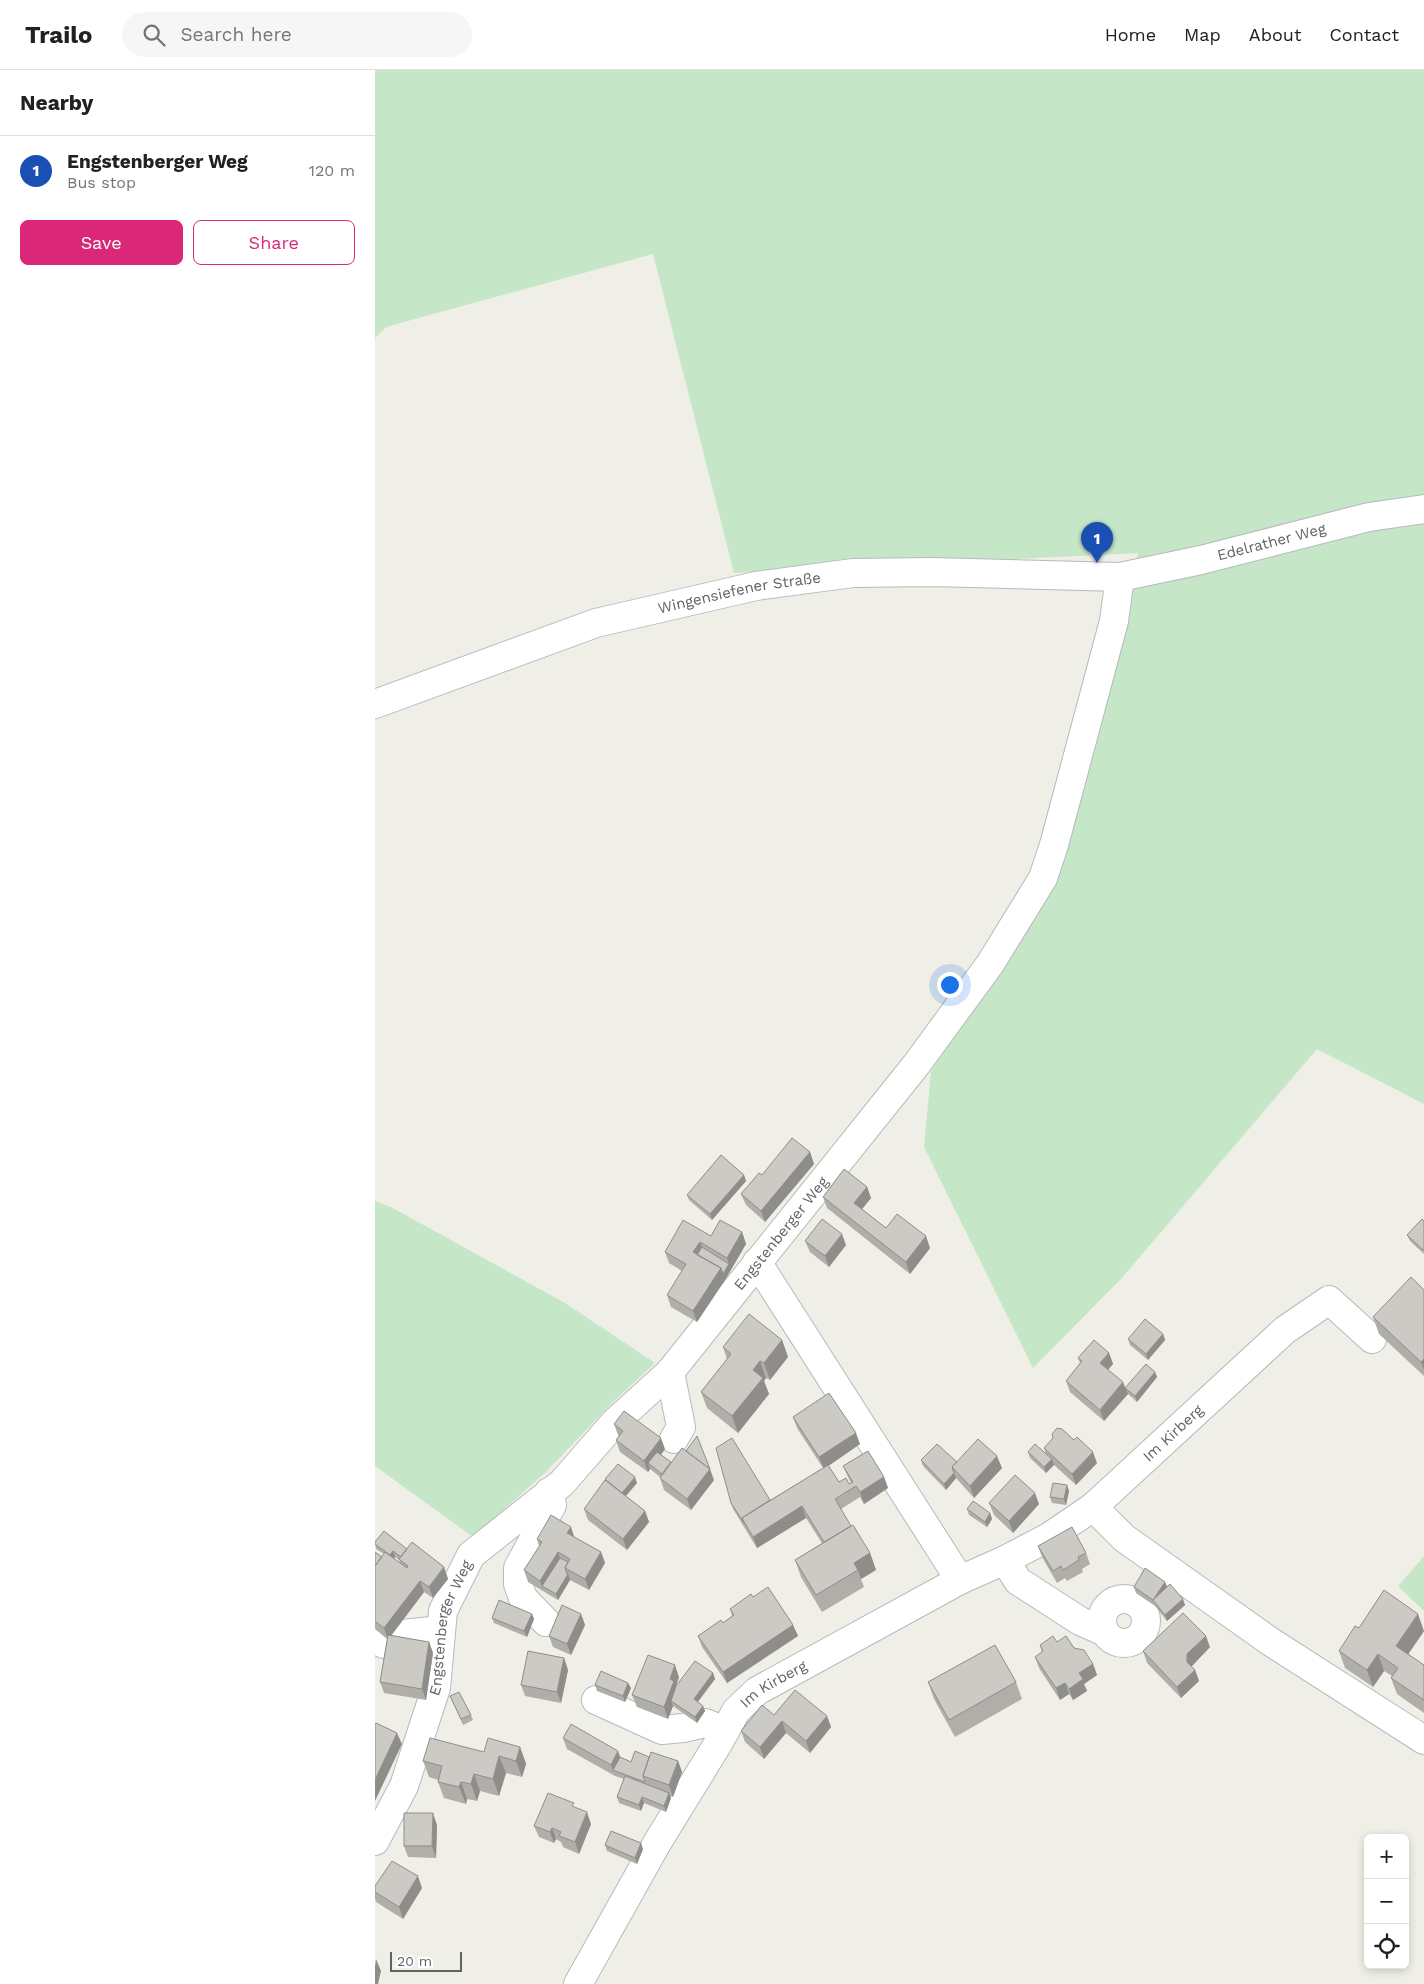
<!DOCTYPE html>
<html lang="en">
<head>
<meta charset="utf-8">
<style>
  body { margin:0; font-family:"Work Sans",sans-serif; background:#f6f6f6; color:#202124 }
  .controls { position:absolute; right:15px; bottom:15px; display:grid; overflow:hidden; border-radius:8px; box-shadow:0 2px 8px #0003 }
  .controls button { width:45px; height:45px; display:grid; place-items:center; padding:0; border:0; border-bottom:1px solid #e0e0e0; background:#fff; color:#202124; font:25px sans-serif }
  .scale { position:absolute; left:15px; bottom:12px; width:72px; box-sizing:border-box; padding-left:5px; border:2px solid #5f6267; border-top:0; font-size:14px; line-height:18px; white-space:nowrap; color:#5f6267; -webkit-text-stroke:4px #fff; paint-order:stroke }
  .you { position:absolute; left:574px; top:914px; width:18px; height:18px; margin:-12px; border:4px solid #fff; border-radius:50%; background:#1a73e8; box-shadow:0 0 0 8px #1a73e833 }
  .badge { display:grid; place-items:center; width:32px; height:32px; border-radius:50%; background:#db2777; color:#fff; font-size:16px; font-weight:700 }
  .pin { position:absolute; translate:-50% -41px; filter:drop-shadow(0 1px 2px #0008) }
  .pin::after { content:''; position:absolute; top:26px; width:18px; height:15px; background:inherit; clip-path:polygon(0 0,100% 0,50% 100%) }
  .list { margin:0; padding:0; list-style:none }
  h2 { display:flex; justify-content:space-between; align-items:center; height:65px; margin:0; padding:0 20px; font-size:21px }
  h2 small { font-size:16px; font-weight:400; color:#757577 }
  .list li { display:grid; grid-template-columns:32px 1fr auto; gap:15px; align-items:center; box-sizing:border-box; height:70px; padding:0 20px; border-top:1px solid #e0e0e0 }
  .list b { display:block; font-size:19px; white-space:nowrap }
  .list p { margin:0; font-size:16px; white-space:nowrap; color:#757577 }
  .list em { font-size:16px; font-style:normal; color:#757577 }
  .actions { display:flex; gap:10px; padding:15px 20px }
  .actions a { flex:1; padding:11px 0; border:1px solid #db2777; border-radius:8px; text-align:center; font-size:18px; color:#db2777 }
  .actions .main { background:#db2777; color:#fff }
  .icon { flex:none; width:28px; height:28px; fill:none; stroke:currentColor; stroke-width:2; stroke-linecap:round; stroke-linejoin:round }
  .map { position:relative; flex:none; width:1049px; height:1914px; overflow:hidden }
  header { display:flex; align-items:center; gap:30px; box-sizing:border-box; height:70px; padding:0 25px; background:#fff; border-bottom:1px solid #e0e0e0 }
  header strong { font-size:24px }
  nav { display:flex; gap:28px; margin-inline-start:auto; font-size:18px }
  .search { width:350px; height:45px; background:#f6f6f6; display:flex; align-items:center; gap:12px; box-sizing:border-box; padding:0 18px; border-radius:28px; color:#757577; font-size:19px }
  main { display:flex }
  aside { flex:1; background:#fff }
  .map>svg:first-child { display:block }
  .green { fill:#c5e7c8 }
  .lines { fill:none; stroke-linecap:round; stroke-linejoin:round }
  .minor-casing { stroke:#b7b9bd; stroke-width:30 }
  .minor { stroke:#fff; stroke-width:28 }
  .wall { fill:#afaea9; fill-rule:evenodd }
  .shaded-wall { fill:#8f8d89 }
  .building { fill:#cccac4; stroke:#8f8d89 }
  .labels { text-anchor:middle; stroke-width:4; stroke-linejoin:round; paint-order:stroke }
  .street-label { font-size:15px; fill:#5f6267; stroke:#fff }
</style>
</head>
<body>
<header>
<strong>Trailo</strong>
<div class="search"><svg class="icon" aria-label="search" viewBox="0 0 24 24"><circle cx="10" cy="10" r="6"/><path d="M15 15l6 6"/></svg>Search here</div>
<nav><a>Home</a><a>Map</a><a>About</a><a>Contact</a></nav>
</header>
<main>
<aside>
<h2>Nearby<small></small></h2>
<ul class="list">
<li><span class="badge" style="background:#1a4fb4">1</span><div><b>Engstenberger Weg</b><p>Bus stop</p></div><em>120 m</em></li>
</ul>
<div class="actions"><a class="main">Save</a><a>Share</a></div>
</aside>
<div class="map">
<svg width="1049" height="1914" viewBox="0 0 1049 1914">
  <rect width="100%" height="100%" fill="#f0efe7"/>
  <path class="green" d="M0,0H1049V1034L942,979L746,1209L658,1298L549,1077L556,1001L680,813L721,659L763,483L359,503L278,184L11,257L0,268Z
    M0,1131L16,1137L190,1233L280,1293L238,1332L171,1402L98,1467L0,1396Z
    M1049,1486V1541L1023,1516Z"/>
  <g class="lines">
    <g class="minor-casing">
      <g id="minor">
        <path id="s1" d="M0,634L221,553L381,516L478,503L557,502L745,507L826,490L994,447L1049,439"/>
        <path d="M295,1302L306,1357L299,1369"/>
        <path d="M718,1437L749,1468L896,1572L1049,1670"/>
        <path d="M630,1490L643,1511L705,1551L730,1562"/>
        <path id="s2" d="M585,1510L630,1490L674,1467L718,1437L910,1260L954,1230L997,1269"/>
        <circle cx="749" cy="1551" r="22"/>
        <path d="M171,1552L148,1528L143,1514V1498L177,1435L174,1422"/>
        <path d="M0,1570L9,1574L27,1564L66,1560"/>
        <path d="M221,1630L287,1660L308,1658L330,1653L350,1661"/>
        <path id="s3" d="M0,1771L29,1716L61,1618L68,1541L96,1485L187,1413L240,1352L295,1302L541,995L615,894L668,808L679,775L739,551L745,507"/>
        <path id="s4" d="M203,1914L282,1773L344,1672L361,1641L382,1621L585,1510L382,1192"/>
      </g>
    </g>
    <use href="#minor" class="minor"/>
  </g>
  <path class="wall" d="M435,1082L439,1094L390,1152L371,1135L366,1124L387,1105Z
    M369,1105L371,1111L337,1150L314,1130L312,1125Z
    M492,1117L496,1128L487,1139L511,1158L555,1178L535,1204L452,1138L448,1127Z
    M1049,1151V1184L1035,1171L1032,1165Z
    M367,1162L371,1174L350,1210L322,1252L296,1237L292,1225L307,1201L294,1193L290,1182L336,1166Z
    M430,1171L471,1175L454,1197L435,1182Z
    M1049,1220V1306L1004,1264L998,1247Z
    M788,1264L790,1270L773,1290L755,1275L753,1269Z
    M407,1270L413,1287L395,1310L391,1308L389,1311L394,1324L363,1363L332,1338L326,1322L352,1289L348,1277Z
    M734,1283L738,1294L733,1300L750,1318L780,1302L782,1307L762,1332L753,1324L729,1351L695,1322L691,1311L705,1293L703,1288Z
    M418,1347L485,1374L453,1396L464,1412L474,1414L476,1413L473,1407L468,1396L509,1407L513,1418L489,1434L485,1427L466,1439L476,1456L495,1483L501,1500L486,1509L489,1517L447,1542L426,1507L420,1490L447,1473L431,1448L382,1478L358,1439L356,1433L395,1430L448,1398L422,1358Z
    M239,1354L290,1379L286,1385L296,1392L339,1410L316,1440L289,1420L285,1408V1407L275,1399L273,1402L245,1382L241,1370L244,1366L243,1365Z
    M669,1378L722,1393L701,1415L679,1395L671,1403L655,1388L653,1382L671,1384Z
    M546,1390L582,1392L627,1398L599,1428L581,1408L571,1420L548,1396Z
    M262,1413L251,1426L270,1441L274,1452L252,1480L213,1450L209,1439Z
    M694,1421L691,1435L677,1433L675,1427Z
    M614,1433L664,1434L638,1463L619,1445Z
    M592,1439L615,1443L617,1449L612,1457L594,1445Z
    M199,1467L226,1482L230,1493L214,1520L195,1510L183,1530L153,1512L149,1500L164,1476L162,1469Z
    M0,1472L32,1479L69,1497L73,1509L58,1528L49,1522L16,1565L54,1572L58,1583L51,1630L9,1623L5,1612L12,1569L0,1559V1482L7,1487L9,1484L1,1479ZM20,1487L24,1490L25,1493L19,1488Z
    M663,1476L711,1483L715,1494L707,1499L708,1502L692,1511L690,1508L682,1513L667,1487Z
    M790,1512L792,1517L810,1535L792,1551L780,1536L761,1523L759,1517Z
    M378,1527L418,1555L423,1566L352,1613L327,1577L323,1566L348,1553L357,1546L355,1539Z
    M157,1544L159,1549L152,1567L119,1553L117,1548Z
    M206,1544L210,1555L196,1585L178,1577L174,1566Z
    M984,1558L1049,1561L1033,1584L1049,1595V1643L1022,1624L1016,1608L1017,1606L1009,1601L998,1617L970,1598L964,1581Z
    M682,1572L699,1578L718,1594L722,1605L709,1614L712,1621L698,1630L694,1624L685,1630L664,1598L660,1587L667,1582L665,1575Z
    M835,1577L817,1596V1597L820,1600L824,1611L806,1628L772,1593L768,1581Z
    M189,1588L193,1600L186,1633L150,1626L146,1615Z
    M338,1603L340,1609L323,1632L328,1636L330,1641L322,1653L298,1636L293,1649L262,1637L257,1625L304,1607L301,1616Z
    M553,1612H641L647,1629L580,1667L559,1629Z
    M253,1613L256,1618L250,1632L222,1621L220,1615Z
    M75,1626L96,1645L98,1650L88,1655Z
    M399,1645L452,1646L456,1657L435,1683L411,1663L389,1689L370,1672L366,1661Z
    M188,1668L245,1687L256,1692L274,1687L303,1691L307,1702L298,1727L295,1726L296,1728L291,1742L269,1733L266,1741L244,1733L242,1727L249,1709L240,1706L192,1679Z
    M145,1677L151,1694L147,1707L131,1703L124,1726L105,1721L102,1731L92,1729L91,1734L69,1728L63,1712V1710L54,1707L48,1691Z
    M200,1738L216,1754L204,1784L188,1777L186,1772L181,1769L179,1773L164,1767L159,1756Z
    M62,1755L61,1788L33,1787L29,1776Z
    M230,1775L268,1779L262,1794L232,1781Z
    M0,1816L47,1818L28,1849L1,1832L0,1829Z"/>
  <path class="shaded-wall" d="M435,1082L439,1094L390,1152L386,1141Z
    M369,1105L371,1111L337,1150L335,1144Z
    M492,1117L496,1128L483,1144L479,1133Z
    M367,1162L371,1174L350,1210L348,1204L354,1194L352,1188Z
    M467,1164L471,1175L454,1197L450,1186Z
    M551,1166L555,1178L535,1204L531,1192Z
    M325,1172L329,1183L324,1190L318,1182Z
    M346,1198L350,1210L322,1252L318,1241Z
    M788,1264L790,1270L773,1290L771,1284Z
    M407,1270L413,1287L395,1310L389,1293Z
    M734,1283L738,1294L729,1304L725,1293Z
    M1049,1289V1300L1046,1292Z
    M385,1291L391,1308L389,1311L394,1324L363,1363L357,1346L378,1300Z
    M780,1302L782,1307L762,1332L760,1326Z
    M748,1312L753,1324L729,1351L725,1340Z
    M481,1363L485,1374L449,1399L444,1387Z
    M286,1368L290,1379L277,1396L273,1393L275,1399L273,1402L269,1391Z
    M718,1382L722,1393L701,1415L697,1404Z
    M622,1386L627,1398L599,1428L595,1416Z
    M677,1389L679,1395L671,1403L669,1397Z
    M335,1399L339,1410L316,1440L312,1429Z
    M579,1403L581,1408L571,1420L569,1414Z
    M260,1407L262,1413L249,1428L247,1423Z
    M509,1407L513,1418L489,1434L485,1422Z
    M692,1415L694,1421L691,1435L689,1429Z
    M660,1423L664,1434L638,1463L634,1451Z
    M427,1436L431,1448L382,1478L378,1467Z
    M270,1441L274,1452L252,1480L248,1469Z
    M615,1443L617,1449L612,1457L610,1452Z
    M196,1457L200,1469L192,1463Z
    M18,1481L20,1487L17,1491L15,1485Z
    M183,1482L187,1494L167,1516L169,1522L165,1511Z
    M226,1482L230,1493L214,1520L210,1509Z
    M495,1483L501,1500L486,1509L483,1500L479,1493Z
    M69,1497L73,1509L58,1528L54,1517Z
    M193,1504L195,1510L183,1530L181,1524Z
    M45,1511L49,1522L13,1570L9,1558Z
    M790,1512L792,1518L778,1530Z
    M808,1529L810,1535L792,1551L790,1545Z
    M157,1544L159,1549L152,1567L149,1561Z
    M206,1544L210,1555L196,1585L192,1574Z
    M1043,1544L1049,1561L1028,1592L1021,1576Z
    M418,1555L423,1566L352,1613L348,1602Z
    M831,1566L835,1577L817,1596L816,1603L820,1600L824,1611L806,1628L802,1617L812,1592V1584Z
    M54,1572L58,1583L51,1630L47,1619Z
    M1003,1584L1009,1601L998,1617L992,1600Z
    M189,1588L193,1600L186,1633L182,1622Z
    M718,1594L722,1605L709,1614L712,1621L698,1630L694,1619L704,1603Z
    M300,1595L304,1607L301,1616L303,1622L296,1631L298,1636L293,1649L289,1637L295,1609Z
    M338,1603L340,1609L321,1634L319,1629Z
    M253,1613L256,1618L250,1632L248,1626Z
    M690,1613L694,1624L685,1630L681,1618Z
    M328,1636L330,1641L322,1653L320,1647Z
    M452,1646L456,1657L435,1683L431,1671Z
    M407,1651L411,1663L389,1689L385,1677Z
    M22,1663L27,1674L0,1731V1710Z
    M145,1677L151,1694L147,1707L141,1691Z
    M243,1681L247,1692L238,1700L236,1695Z
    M124,1686L131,1703L124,1726L118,1709Z
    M303,1691L307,1702L298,1727L294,1715Z
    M99,1704L105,1721L102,1731L96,1714Z
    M86,1712L92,1729L91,1734L84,1717Z
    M294,1723L296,1728L291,1742L289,1736Z
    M267,1727L269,1733L266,1741L264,1735Z
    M212,1742L216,1754L204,1784L200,1772Z
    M58,1743L62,1755L61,1788L57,1776Z
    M177,1758L181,1769L179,1773L175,1762Z
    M266,1773L268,1779L262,1794L260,1788Z
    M43,1806L47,1818L28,1849L24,1837Z
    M1,1889L6,1901L3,1914H0V1896Z"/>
  <path class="building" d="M417,1068L435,1082L386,1141L366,1124L384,1103L387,1105Z
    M346,1085L369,1105L335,1144L312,1125Z
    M469,1099L492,1117L479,1133L511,1158L522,1144L551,1166L531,1192L448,1127Z
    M447,1149L467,1164L450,1186L430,1171Z
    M1047,1149L1049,1151V1179L1048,1180L1032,1165Z
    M308,1150L336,1166L345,1150L367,1162L352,1188L325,1172L318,1182L346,1198L318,1241L292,1225L311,1194L290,1182Z
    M327,1177L354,1194L348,1204L346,1198L322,1185Z
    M1036,1207L1049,1220V1289L1046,1292L998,1247Z
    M374,1244L407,1270L389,1293L385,1291L378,1300L388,1308L357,1346L326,1322L356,1284L348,1277Z
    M770,1249L788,1264L771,1284L753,1269Z
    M719,1270L734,1283L725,1293L748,1312L725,1340L691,1311L707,1291L703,1288Z
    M771,1294L780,1302L760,1326L750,1318Z
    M454,1323L481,1363L444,1387L418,1347Z
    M249,1341L286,1368L269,1391L241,1370L248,1361L239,1354Z
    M682,1358L687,1359L699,1370L702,1367L718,1382L697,1404L669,1378L678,1368L677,1364Z
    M322,1366L335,1399L311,1381Z
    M357,1368L395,1430L367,1448L369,1453L356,1433L341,1378Z
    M603,1369L622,1386L595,1416L577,1397Z
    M562,1374L582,1392L577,1397L579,1403L569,1414L546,1390Z
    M660,1374L677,1389L669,1397L653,1382Z
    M307,1378L335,1399L312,1429L285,1408Z
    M493,1381L509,1407L485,1422L481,1416L460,1429L476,1456L449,1472L427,1436L378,1467L367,1448L453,1395L464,1412L471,1408L474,1414L478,1412L468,1396Z
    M282,1382L296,1392L287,1404L273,1393Z
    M243,1394L260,1407L247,1423L230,1409Z
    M640,1405L660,1423L634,1451L614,1433Z
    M230,1410L270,1441L248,1469L209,1439Z
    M678,1413L692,1415L689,1429L675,1427Z
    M598,1431L615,1443L610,1452L592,1439Z
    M176,1445L196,1457L192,1463L226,1482L210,1509L190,1498L195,1489L183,1482L165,1511L149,1500L167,1472L162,1469Z
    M478,1455L495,1483L479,1493L483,1500L441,1525L420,1490Z
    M697,1457L711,1483L703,1487L704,1490L688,1500L686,1496L678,1501L663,1476Z
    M9,1461L32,1479L26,1487L18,1481L15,1485L0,1474V1472Z
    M37,1472L69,1497L54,1517L45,1511L9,1558L0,1551V1496L10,1482L32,1498L33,1496L24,1489Z
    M0,1482L7,1487L0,1496Z
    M185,1488L193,1492L190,1498L192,1504H193L181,1524L167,1516Z
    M770,1498L790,1512L778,1530L759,1517Z
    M795,1514L808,1529L790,1545L778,1530Z
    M393,1517L418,1555L348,1602L323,1566L346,1550L348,1553L359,1545L355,1539L376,1524L378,1527Z
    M1009,1520L1043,1544L1021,1576L1049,1595V1630L1016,1608L1023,1598L1003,1584L992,1600L964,1581L980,1556L984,1558Z
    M124,1530L157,1544L149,1561L117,1548Z
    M187,1535L206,1544L192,1574L174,1566Z
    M808,1543L831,1566L812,1584V1592L820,1600L802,1617L768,1581Z
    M13,1565L54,1572L47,1619L5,1612Z
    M678,1566L682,1572L691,1566L699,1578L709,1580L718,1594L704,1603L708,1609L694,1619L690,1613L681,1618L660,1587L668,1581L665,1575Z
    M620,1575L641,1612L574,1650L553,1612Z
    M153,1581L189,1588L182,1622L146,1615Z
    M273,1585L300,1595L295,1609L299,1611L289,1637L257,1625Z
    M320,1591L338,1603L319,1629L328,1636L320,1647L296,1631L301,1616Z
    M226,1601L253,1613L248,1626L220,1615Z
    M420,1620L452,1646L431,1671L407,1651L385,1677L366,1661L387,1635L399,1645Z
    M84,1622L96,1645L86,1649L75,1626Z
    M1,1653L22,1663L0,1710V1655Z
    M196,1654L243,1681L236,1695L188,1668Z
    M55,1668L109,1682L113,1668L145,1677L141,1691L124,1686L118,1709L99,1704L96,1714L86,1712L84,1717L63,1712L67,1696L48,1691Z
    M260,1681L274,1687L268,1706L270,1712L238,1700L245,1687L256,1692Z
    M276,1682L303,1691L294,1715L268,1706Z
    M250,1706L294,1723L289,1736L267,1727L264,1735L242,1727Z
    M173,1723L199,1733L197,1736L212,1742L200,1772L184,1766L186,1762L177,1758L175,1762L159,1756Z
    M29,1743H58L57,1776H29Z
    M236,1761L266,1773L260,1788L230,1775Z
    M17,1791L43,1806L24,1837L0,1822V1816Z"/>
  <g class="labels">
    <g class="street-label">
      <text dy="5" stroke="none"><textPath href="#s1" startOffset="920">Edelrather Weg</textPath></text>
      <text dy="5" stroke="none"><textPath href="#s1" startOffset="382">Wingensiefener Straße</textPath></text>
      <text dy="5" stroke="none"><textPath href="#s3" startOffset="754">Engstenberger Weg</textPath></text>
      <text dy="5" stroke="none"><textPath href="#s2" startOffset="261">Im Kirberg</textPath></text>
      <text dy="5" stroke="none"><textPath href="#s3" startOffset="228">Engstenberger Weg</textPath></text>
      <text dy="5" stroke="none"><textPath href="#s4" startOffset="362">Im Kirberg</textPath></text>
    </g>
  </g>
</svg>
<div class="controls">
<button>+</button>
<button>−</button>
<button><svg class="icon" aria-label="locate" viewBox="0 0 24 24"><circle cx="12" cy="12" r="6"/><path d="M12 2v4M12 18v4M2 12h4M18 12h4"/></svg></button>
</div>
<div class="scale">20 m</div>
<div class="you"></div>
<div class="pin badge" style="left:722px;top:493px;background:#1a4fb4">1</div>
</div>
</main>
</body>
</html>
